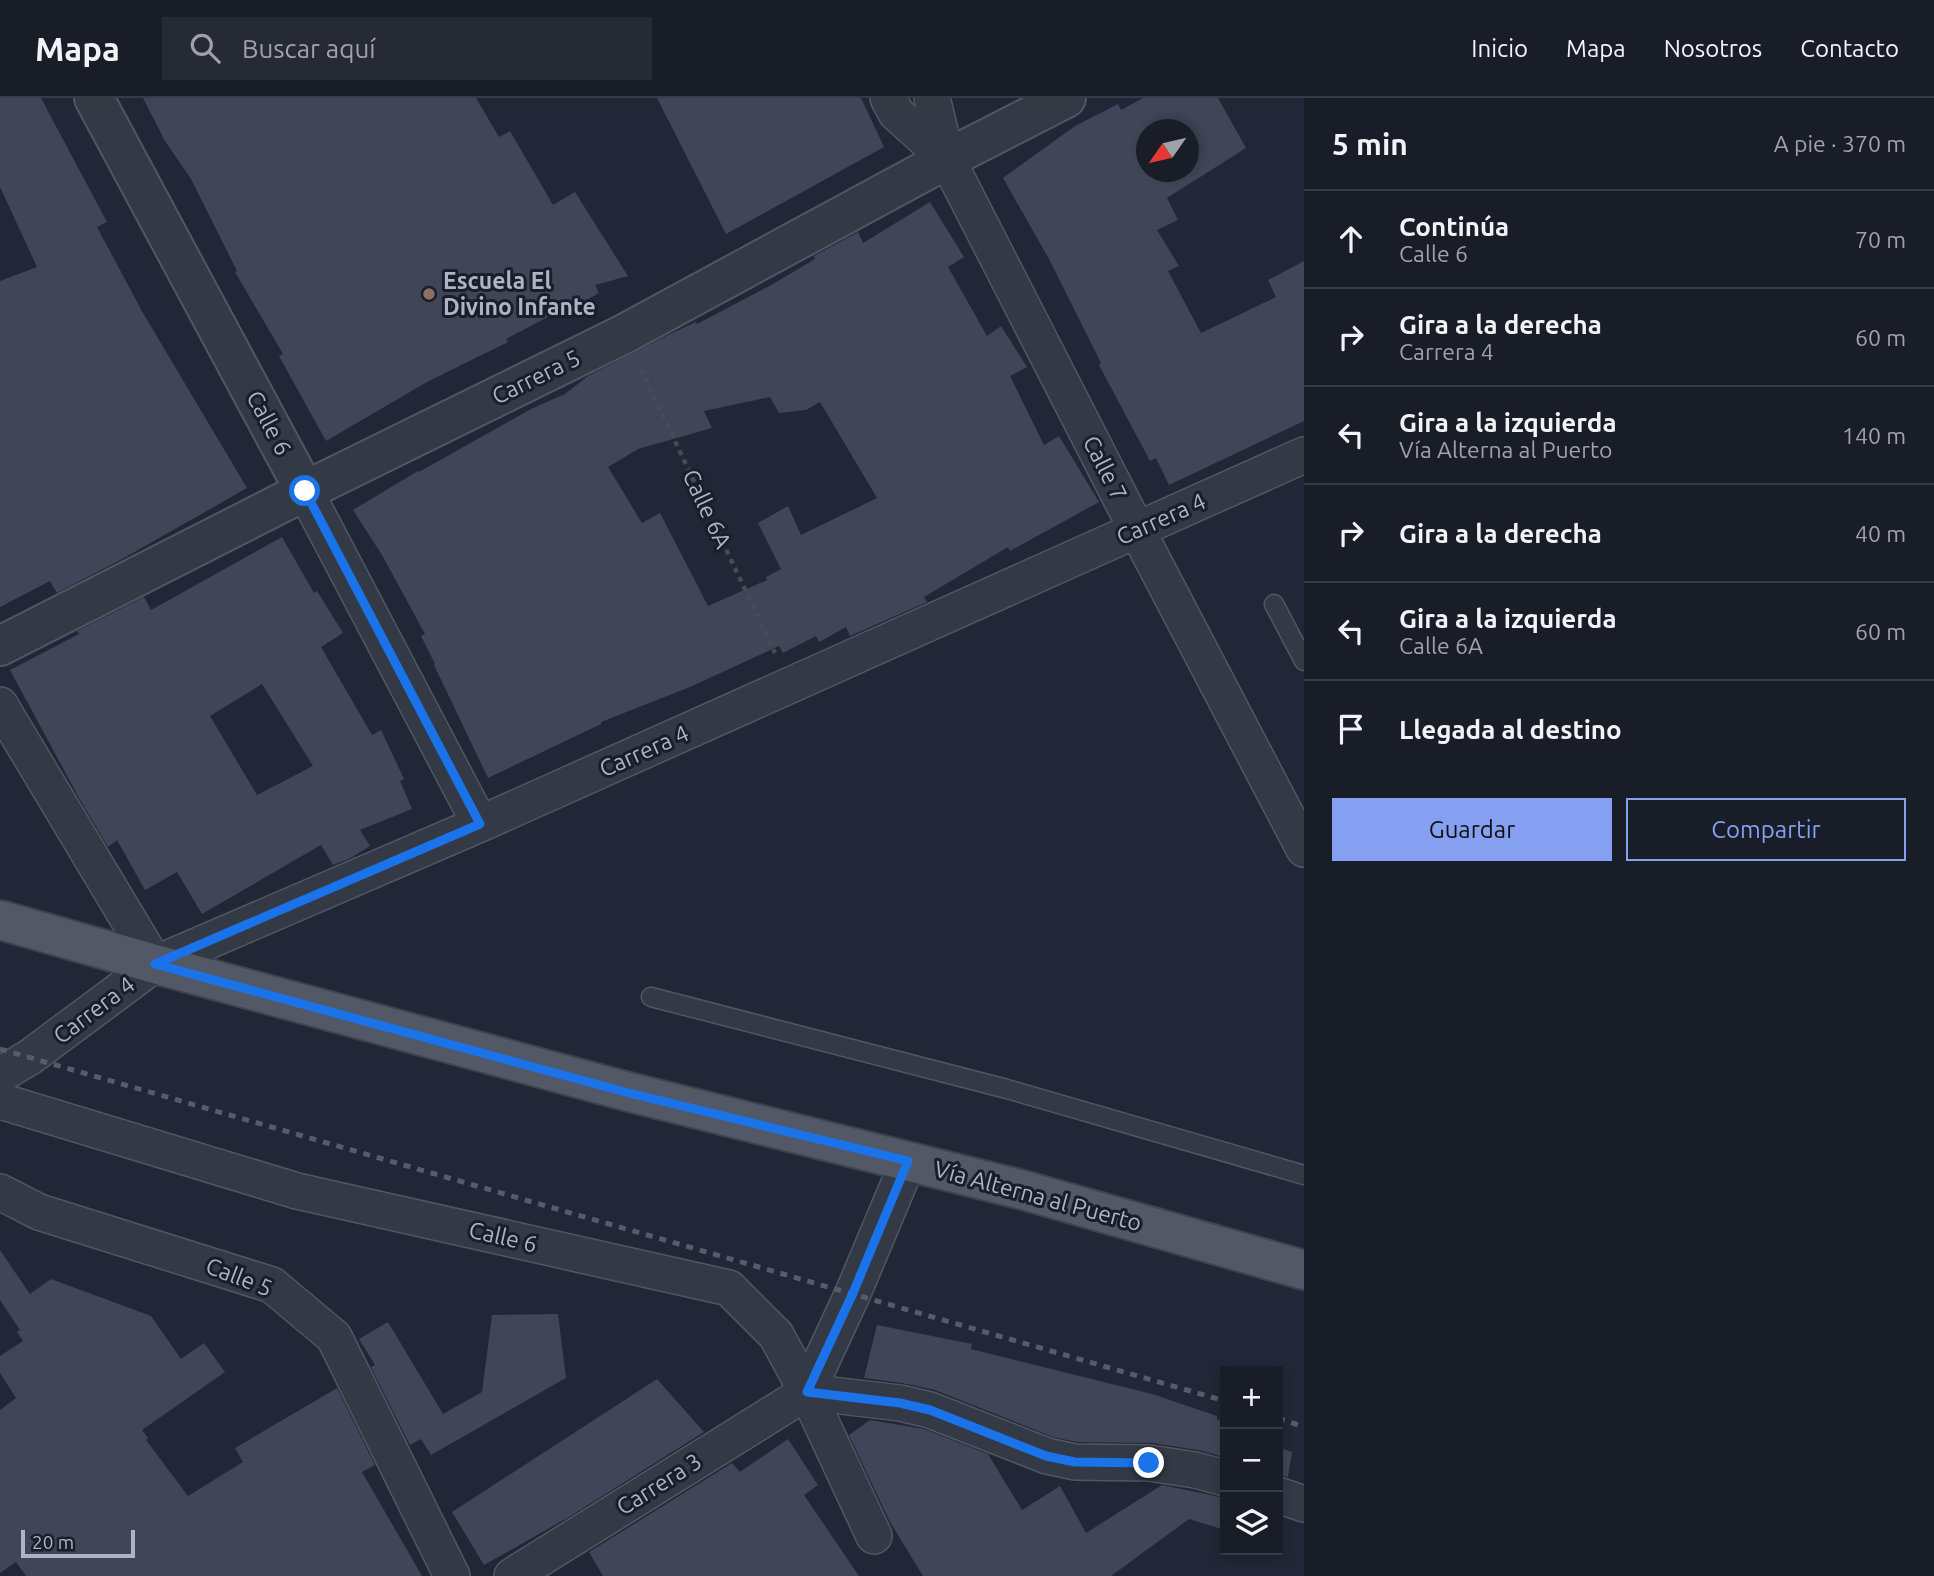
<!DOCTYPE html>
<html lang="es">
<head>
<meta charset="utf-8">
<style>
  body { margin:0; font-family:Ubuntu,sans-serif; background:#262a34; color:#f1f3f6 }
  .controls { position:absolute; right:21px; bottom:21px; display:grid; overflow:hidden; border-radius:0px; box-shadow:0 4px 10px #0003 }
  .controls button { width:63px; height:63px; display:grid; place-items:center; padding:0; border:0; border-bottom:2px solid #373b45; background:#191d28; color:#f1f3f6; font:35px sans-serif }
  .compass { position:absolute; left:1136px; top:21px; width:63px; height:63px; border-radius:50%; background:#191d28; box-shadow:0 4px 10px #0003; rotate:236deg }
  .scale { position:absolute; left:21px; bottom:18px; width:114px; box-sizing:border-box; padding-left:7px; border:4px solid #afb3c3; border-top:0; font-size:19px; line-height:24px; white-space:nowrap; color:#afb3c3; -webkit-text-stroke:5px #1a1e2b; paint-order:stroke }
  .stop { position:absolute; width:21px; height:21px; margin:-16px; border:5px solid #1a73e8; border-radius:50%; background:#fff }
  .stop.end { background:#1a73e8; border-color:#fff; box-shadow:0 2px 7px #0008 }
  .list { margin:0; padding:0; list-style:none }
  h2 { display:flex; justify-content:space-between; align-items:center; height:91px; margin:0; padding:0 28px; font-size:30px }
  h2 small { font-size:23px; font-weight:400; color:#9fa2a8 }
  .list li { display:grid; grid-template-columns:46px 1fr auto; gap:21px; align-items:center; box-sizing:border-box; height:98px; padding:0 28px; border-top:2px solid #373b45 }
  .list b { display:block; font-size:26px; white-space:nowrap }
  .list p { margin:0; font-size:23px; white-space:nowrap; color:#9fa2a8 }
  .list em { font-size:23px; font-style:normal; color:#9fa2a8 }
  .actions { display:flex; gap:14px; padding:21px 28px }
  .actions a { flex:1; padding:16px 0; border:2px solid #859ff1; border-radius:0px; text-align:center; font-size:24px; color:#859ff1 }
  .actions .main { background:#859ff1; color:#111 }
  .icon { flex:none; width:38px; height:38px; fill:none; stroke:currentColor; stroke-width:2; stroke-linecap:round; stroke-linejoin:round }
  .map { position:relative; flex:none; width:1304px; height:1478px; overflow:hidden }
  header { display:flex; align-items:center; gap:42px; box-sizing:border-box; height:98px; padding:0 35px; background:#191d28; border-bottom:2px solid #373b45 }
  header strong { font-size:33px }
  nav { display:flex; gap:38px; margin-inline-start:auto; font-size:24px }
  .search { width:490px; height:63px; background:#262a34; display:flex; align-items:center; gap:18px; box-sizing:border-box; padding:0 24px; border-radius:0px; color:#9fa2a8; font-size:26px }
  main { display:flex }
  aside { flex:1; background:#191d28 }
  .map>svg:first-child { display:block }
  .building { fill:#404657; fill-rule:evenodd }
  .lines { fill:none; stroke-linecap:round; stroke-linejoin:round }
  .service-casing { stroke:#525664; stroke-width:21 }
  .minor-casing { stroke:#525664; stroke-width:38 }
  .tertiary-casing { stroke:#525664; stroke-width:42 }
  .primary-casing { stroke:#3e4250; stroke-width:42 }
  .path { stroke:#404f54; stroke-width:4.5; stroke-dasharray:5 5; stroke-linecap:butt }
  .service { stroke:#343946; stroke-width:18 }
  .minor { stroke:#343946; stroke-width:35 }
  .tertiary { stroke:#343946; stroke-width:38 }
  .primary { stroke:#525866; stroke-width:38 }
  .rail { stroke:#565c6d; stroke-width:5; stroke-dasharray:7 7; stroke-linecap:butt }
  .route { stroke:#1a73e8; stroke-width:9 }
  .education-dot { fill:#8d6e63; stroke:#1a1e2b; stroke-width:2.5 }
  .labels { text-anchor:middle; stroke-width:6; stroke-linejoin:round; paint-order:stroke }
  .poi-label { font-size:23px; font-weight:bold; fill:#afb3c3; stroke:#1a1e2b; text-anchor:start }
  .street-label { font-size:23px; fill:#afb3c3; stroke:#1a1e2b }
</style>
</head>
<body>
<header>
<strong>Mapa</strong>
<div class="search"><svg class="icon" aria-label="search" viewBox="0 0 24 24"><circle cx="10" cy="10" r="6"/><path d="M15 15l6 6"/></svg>Buscar aquí</div>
<nav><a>Inicio</a><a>Mapa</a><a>Nosotros</a><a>Contacto</a></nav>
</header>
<main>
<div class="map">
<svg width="1304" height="1478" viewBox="0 0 1304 1478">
  <rect width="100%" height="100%" fill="#212736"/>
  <path class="building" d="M0,0H41L107,124L97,129L143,215L247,390L124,460L57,495L50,483L0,509V183L37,169L0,89Z
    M143,0H476L499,39L510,33L553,107L575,94L628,178L595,187L599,195L565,214L563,211L506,241L508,244L427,284L326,343L279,258L283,256L235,174L237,173L191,81L165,43Z
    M657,0H861L884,49L726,136Z
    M1143,0H1218L1246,50L1167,100L1178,122L1157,132L1179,168L1168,173L1201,235L1276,199L1268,182L1304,163V323L1169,387L1156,360L1150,363L1099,267L1101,265L1049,161L1003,80L1075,28L1118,6L1121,12ZM1146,32H1188V74H1146Z
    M930,104L964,159L948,169L987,238L1001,228L1027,269L1010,278L1044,347L1059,338L1099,404L1010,453L1008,449L924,499L927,504L850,538L846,529L819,544L816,538L783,555L779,548L690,589L601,624V626L488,680L434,567L435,566L421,538L425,536L382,457L353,412L418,373L419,374L531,311L565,296L588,278L670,236L696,224L697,226L773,186L815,161L814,158L858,134L863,145ZM770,299L779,315L806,312L820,304L877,400L801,437L788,408L758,425L781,471L766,479L767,482L708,508L660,415L642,425L608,369L638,351L712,330L704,313Z
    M282,439L314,495L317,493L343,535L321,549L372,637L381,632L404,681L400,683L412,711L360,732L370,748L349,761L333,767L321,747L202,816L177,774L145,792L117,742L108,749L79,700L10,572L79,536L77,533L144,499L151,512ZM262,586L313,668L257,697L210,618Z
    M0,1152L30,1196L51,1181L151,1218L181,1261L204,1245L225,1274L142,1332L148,1340L146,1342L188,1398L243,1364L235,1350L337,1290L375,1367L362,1374L422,1478H26L16,1464L0,1475V1312L16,1300L0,1275V1258L23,1243L17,1234L20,1232L0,1202Z
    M558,1216L566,1280L431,1357L421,1341L410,1347L371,1269L375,1267L359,1241L388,1224L443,1316L482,1294L492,1217Z
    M877,1227L972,1246L971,1251L1152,1296L1217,1318V1321L1225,1324V1359L1198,1352L1152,1345L1077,1344L1053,1339L935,1292L902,1285L864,1280Z
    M657,1281L704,1334L569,1419L484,1467L452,1414Z
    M870,1322L924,1331L988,1356L1022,1412L1060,1388L1086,1435L1162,1387L1225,1400V1432L1189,1421L1111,1478H923L890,1424L849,1337Z
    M788,1341L818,1387L804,1397L859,1478H603L589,1454L732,1365L740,1374Z
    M1278,1349L1292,1354L1288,1379L1278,1377Z"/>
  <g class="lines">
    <g class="service-casing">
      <path id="service" d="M1274,506L1304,563
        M651,899L1007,991L1304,1077"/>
    </g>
    <g class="minor-casing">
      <path id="minor" d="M888,0L896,15L947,61
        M932,0L947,61L1137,432L1304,751
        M305,393L480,726
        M0,607L155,866
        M0,977L30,959L155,866L480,726L1304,357
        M0,1003L297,1093L729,1190L776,1237L807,1294L874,1438
        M0,1094L39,1114L272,1187L334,1239L452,1478
        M807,1294L900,1305L930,1312L1047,1358L1075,1364L1149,1365L1195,1372L1225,1380
        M807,1294L853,1195L908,1064
        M1278,1397L1304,1406
        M512,1478L807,1294"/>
    </g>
    <g class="tertiary-casing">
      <path id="tertiary" d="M94,0L305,393
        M0,548L305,393L624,236L947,61L1066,0"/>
    </g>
    <g class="primary-casing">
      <path id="primary" d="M0,822L155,866L629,994L1023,1092L1304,1172"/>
    </g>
    <path class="path" d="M641,271L775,555"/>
    <use href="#service" class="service"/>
    <use href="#minor" class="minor"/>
    <use href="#tertiary" class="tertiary"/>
    <use href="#primary" class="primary"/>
    <path class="rail" d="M0,951L1225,1303
      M1278,1320L1304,1329"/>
  </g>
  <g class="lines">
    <path class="route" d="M305,393L480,726L155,866L629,995L908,1063L853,1195L807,1294L900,1305L930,1312L1046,1358L1075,1364L1149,1365"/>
  </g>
  <circle class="education-dot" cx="429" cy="196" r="7"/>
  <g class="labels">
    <g class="poi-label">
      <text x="443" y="191">Escuela El<tspan x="443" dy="26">Divino Infante</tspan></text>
    </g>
    <g class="street-label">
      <text transform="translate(536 279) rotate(-26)" y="8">Carrera 5</text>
      <text transform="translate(269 325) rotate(62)" y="8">Calle 6</text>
      <text transform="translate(1105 370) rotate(63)" y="8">Calle 7</text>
      <text transform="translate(707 411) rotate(65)" y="8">Calle 6A</text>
      <text transform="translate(1161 421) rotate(-24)" y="8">Carrera 4</text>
      <text transform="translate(644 653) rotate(-24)" y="8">Carrera 4</text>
      <text transform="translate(94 912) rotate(-37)" y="8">Carrera 4</text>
      <text transform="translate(1038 1098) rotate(15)" y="8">Vía Alterna al Puerto</text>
      <text transform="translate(503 1139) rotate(13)" y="8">Calle 6</text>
      <text transform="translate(239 1179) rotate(21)" y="8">Calle 5</text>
      <text transform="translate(659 1386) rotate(-32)" y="8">Carrera 3</text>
    </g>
  </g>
</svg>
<div class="controls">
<button>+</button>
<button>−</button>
<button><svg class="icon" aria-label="layers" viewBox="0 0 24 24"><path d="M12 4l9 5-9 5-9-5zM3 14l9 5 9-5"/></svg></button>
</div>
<svg class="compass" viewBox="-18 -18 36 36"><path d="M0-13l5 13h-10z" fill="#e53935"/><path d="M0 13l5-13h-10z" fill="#9fa2a8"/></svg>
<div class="scale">20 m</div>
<div class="stop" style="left:305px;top:393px"></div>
<div class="stop end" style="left:1149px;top:1365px"></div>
</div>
<aside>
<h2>5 min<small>A pie · 370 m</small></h2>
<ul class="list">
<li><svg class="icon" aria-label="ahead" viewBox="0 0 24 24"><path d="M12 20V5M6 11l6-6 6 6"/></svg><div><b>Continúa</b><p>Calle 6</p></div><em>70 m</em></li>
<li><svg class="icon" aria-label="right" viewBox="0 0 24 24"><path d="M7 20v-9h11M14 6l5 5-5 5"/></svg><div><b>Gira a la derecha</b><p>Carrera 4</p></div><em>60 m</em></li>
<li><svg class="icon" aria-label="left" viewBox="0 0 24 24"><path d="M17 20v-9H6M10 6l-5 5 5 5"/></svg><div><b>Gira a la izquierda</b><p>Vía Alterna al Puerto</p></div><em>140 m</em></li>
<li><svg class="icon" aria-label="right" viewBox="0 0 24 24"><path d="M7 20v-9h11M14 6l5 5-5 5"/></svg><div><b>Gira a la derecha</b></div><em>40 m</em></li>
<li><svg class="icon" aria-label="left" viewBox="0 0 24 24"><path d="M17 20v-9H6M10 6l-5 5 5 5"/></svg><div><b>Gira a la izquierda</b><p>Calle 6A</p></div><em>60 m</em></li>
<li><svg class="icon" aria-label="arrive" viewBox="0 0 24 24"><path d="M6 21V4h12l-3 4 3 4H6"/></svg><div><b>Llegada al destino</b></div></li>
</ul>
<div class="actions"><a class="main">Guardar</a><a>Compartir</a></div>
</aside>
</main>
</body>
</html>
